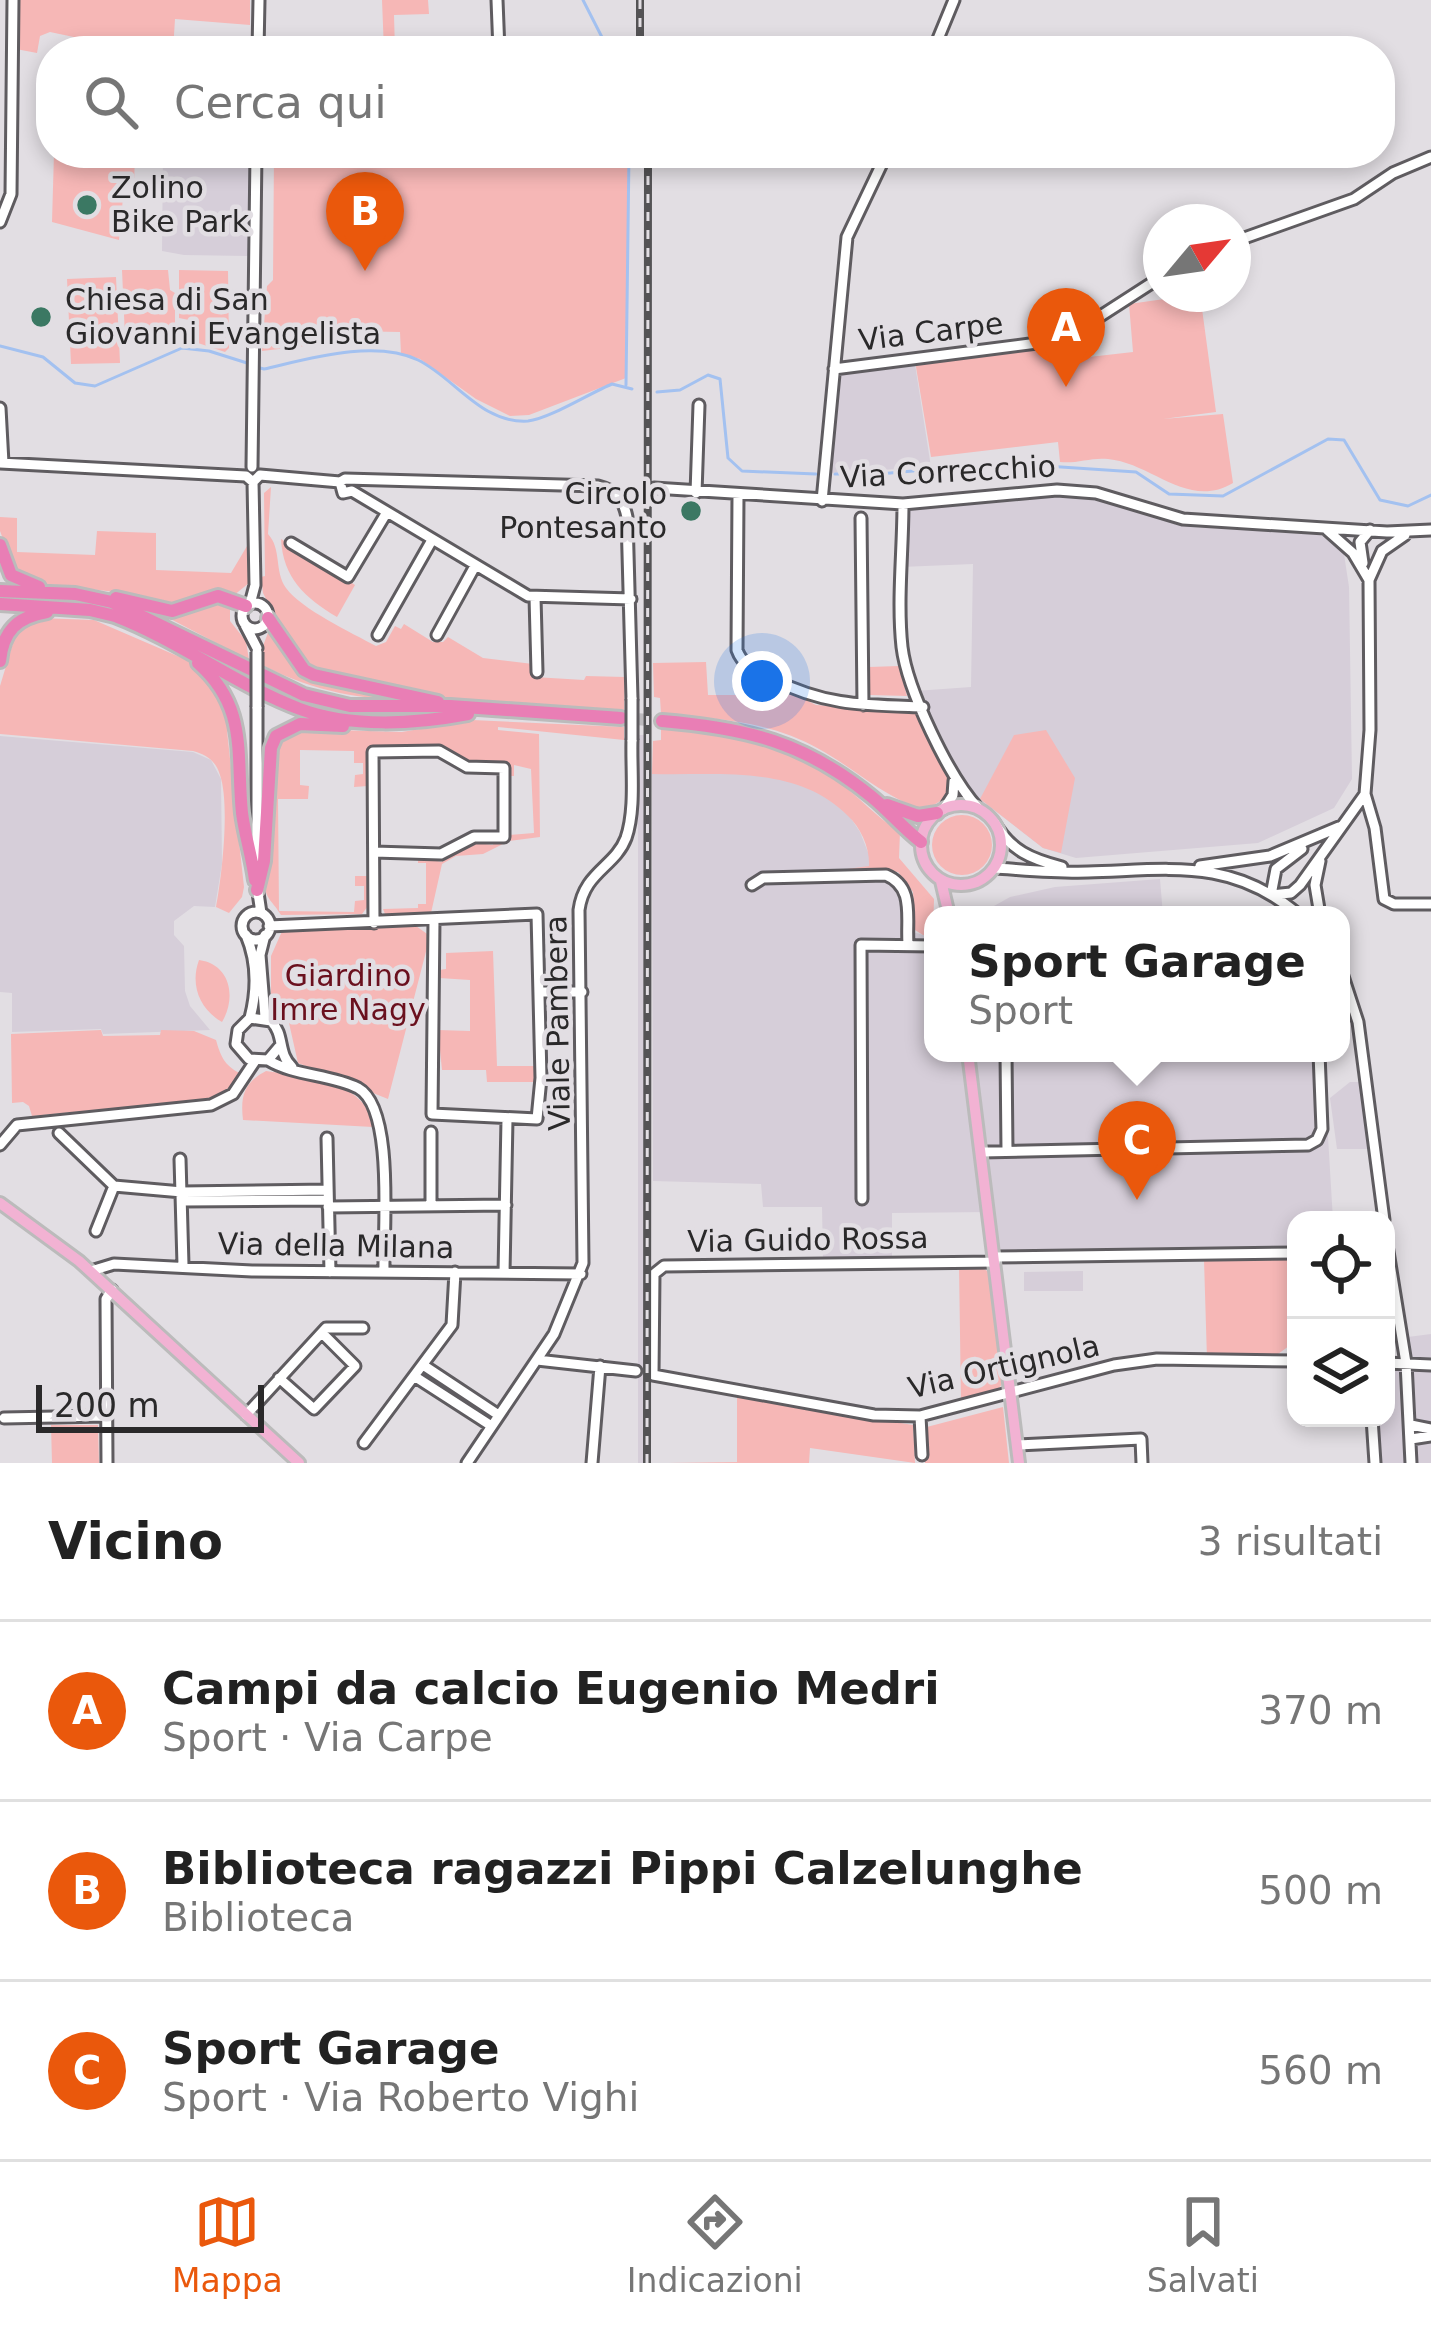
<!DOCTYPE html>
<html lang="it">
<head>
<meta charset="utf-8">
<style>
  body { margin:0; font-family:"DejaVu Sans",sans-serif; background:#f2f2f2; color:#222 }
  .controls { position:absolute; right:36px; bottom:36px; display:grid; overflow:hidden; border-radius:24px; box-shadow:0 6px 18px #0003 }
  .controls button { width:108px; height:108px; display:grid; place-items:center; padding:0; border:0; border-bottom:3px solid #e0e0e0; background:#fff; color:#222; font:60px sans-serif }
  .compass { position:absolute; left:1143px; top:204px; width:108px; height:108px; border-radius:50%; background:#fff; box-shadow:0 6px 18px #0003; rotate:61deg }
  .scale { position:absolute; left:36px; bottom:30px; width:228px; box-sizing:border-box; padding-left:12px; border:6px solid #2a292a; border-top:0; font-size:33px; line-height:42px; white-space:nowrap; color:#2a292a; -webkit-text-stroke:9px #e2dee3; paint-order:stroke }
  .you { position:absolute; left:762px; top:681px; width:42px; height:42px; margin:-30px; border:9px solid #fff; border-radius:50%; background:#1a73e8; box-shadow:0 0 0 18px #1a73e833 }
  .badge { display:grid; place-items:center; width:78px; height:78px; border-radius:50%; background:#ea580c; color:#fff; font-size:39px; font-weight:700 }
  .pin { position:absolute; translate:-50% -99px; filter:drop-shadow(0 3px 6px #0008) }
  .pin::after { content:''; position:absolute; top:63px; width:42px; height:36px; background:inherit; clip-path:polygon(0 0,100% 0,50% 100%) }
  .popup { position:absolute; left:924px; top:906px; width:426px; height:156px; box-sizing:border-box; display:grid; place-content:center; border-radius:24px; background:#fff; filter:drop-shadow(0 3px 9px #0005); font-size:39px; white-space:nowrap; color:#767676 }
  .popup b { font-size:45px; color:#222 }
  .popup::after { content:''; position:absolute; left:50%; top:100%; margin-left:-24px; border:24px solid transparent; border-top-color:#fff }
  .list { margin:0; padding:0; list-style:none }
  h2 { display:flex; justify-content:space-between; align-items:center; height:156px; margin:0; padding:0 48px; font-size:51px }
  h2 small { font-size:39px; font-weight:400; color:#767676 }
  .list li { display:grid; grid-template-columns:78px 1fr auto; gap:36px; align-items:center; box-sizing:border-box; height:180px; padding:0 48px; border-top:3px solid #e0e0e0 }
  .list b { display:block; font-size:45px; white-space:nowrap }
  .list p { margin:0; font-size:39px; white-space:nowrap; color:#767676 }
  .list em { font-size:39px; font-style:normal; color:#767676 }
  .icon { flex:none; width:66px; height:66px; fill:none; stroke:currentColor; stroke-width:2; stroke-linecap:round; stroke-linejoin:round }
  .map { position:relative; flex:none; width:1431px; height:1463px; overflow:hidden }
  .search { position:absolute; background:#fff; box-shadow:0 6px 18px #0003; left:36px; right:36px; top:36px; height:132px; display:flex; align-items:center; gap:30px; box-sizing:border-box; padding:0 42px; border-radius:48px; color:#767676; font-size:45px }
  .sheet { height:696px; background:#fff }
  nav { display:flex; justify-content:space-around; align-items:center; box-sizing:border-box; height:168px; border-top:3px solid #e0e0e0; background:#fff; font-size:33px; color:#767676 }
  nav a { display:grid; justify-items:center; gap:6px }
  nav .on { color:#ea580c }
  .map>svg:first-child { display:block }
  .built { fill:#d6ced9 }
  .green { fill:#f6b7b6 }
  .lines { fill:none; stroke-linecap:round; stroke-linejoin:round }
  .stream { stroke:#a3c1f0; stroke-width:3 }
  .highway-tunnel { stroke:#bdbabe; stroke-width:12; stroke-dasharray:12 6; stroke-linecap:butt }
  .minor-casing { stroke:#5f5c60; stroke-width:15 }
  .major-casing { stroke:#bbb; stroke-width:16 }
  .highway-casing { stroke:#bbb; stroke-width:18 }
  .minor { stroke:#fff; stroke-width:9 }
  .major { stroke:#f2b2d3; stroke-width:10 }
  .highway { stroke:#e97eb5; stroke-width:12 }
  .rail-casing { stroke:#545355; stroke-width:8 }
  .rail { stroke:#e2dee3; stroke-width:3; stroke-dasharray:9; stroke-linecap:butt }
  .minor-bridge-casing { stroke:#5f5c60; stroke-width:15; stroke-linecap:butt }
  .minor-bridge { stroke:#fff; stroke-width:9 }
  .poi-dot { fill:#3b7863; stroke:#e2dee3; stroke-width:4.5 }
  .labels { text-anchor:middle; stroke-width:9; stroke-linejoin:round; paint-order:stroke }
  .poi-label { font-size:30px; fill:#2a292a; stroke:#e2dee3; text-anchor:start }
  .street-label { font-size:30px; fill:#2a292a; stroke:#e2dee3 }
  .park-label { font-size:30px; fill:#6a101e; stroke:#e2dee3 }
</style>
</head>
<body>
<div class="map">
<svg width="1431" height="1463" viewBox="0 0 1431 1463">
  <rect width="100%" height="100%" fill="#e2dee3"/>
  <path class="built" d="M163,153H250L248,256L184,255L162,251Z
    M914,358L931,467L831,473L840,372Z
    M1062,487L1192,527L1320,534L1344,554L1349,587L1352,779L1334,808L1258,843L1076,858L1043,848L980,799L957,772L915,691L971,687L973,564L901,567L904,502Z
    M638,735H650L651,1463H638Z
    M0,736L193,752L211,760L221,779L222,864L215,907L194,906L174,921V935L184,946L185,991L190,1006L210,1030L103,1034L101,1029L12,1032V993L0,992Z
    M776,771L820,791L844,808L860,832L875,870L897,873L907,882L913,932L933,938V1053H1323L1333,1220H1296V1258L996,1264L989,1212L892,1213V1259L823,1260L822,1207H763L761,1184L653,1181L652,774Z
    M1160,879L1163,915H978L1010,897L1055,887Z
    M1350,1082H1362L1371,1149H1337L1330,1098Z
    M1083,1271V1291H1024V1272Z
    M1431,1334V1463H1370L1368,1418H1386V1368L1402,1367L1400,1338Z"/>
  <path class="green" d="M18,0H250V25L175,19L173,51H104L107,44L50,32L40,36L37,53L16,49Z
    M382,0H428L429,14L394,15L395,51H384Z
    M54,153H135L134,186L124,187L119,240L52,222Z
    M274,153H628L626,378L529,415L510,416L476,399L420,359L401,354L400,332L348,331L322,344L262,351L267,286L273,280Z
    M122,270H168L170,290L175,293V339L125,337Z
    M179,270L228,271L229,348L225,352L198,343L194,321L179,318Z
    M116,277L120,363L71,364L67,279Z
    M1200,294L1216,412L1163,419L1223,414L1233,483C1188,510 1152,463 1108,459C1092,457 1076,464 1060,462L1058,442L931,457L915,361L1051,344L1054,361L1133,352L1129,304Z
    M271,487L268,534C282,549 274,571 286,588C301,609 352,633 376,646L386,642L395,626L401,629L404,624L433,642H443L448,637L483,658L533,664L534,677L584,680L586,676L625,677L624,712L462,701L315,670L280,626L263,593L261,577L265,576L264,493Z
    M0,517L17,518V552L95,555L97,531L156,533V570L231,573L250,541L249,583L233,596L215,591L174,607L132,594L40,583L16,574L0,531Z
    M281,539L355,585L337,617C305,598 283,578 281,539Z
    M214,601L230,604V621L246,641L249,660L161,614L180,617Z
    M38,618L94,620L189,661L211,681L225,702L233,739L227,731L244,887L242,897L229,913L216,907C222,876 230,804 220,775C216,761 207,755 193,751L0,734V686L16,633Z
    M269,630L296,666L417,702C358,698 318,693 264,666L263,646Z
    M706,662L708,695H739L748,671L816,705L916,711L949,777L945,798L929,808H918C882,795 852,767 819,749C770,721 715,718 661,714L660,698L654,697L653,663Z
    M899,666L907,696L870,695L869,667Z
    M472,720L624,727V740L498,727V730L539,734L540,837L509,841L483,854L456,856L442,864L431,913L385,914L383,909L418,908V904H426V863H418V857L442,862L443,856L472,846L471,842L493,845L494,841L509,840V835L534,833L531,769L514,765V776H509L508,763H469L441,748L369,749L368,786L354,787L355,775L363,774V763H354V751L300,750V785L309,786L308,799H278L279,911L354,912L355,901L364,900V886H355V876H368V906L362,914L281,915C272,900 264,899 265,880L275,745L300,729L402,732Z
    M661,729C723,733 781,743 834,778C857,795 876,817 900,832L899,858L934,899L933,935H923L915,930L913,892L898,872L847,869L869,866C870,848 861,828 848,816C797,764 719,776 652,774L653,741L661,740Z
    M1046,730L1075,778L1061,853L1043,848L980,799L1014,735Z
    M932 845a30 30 0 1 1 60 0a30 30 0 1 1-60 0Z
    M416,926L430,936L388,1099L298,1063L289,1023L275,1008L271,995V956L283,929Z
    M493,951L497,1066H535V1082H487L486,1070H442L438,1030L470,1031V980L439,978V970L446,969V953Z
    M199,960C230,964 237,997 222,1022C199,1009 190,984 199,960Z
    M101,1030L103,1036L160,1035L161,1030L194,1031L216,1040C220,1054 224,1066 240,1073L234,1085L209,1099L32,1116L29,1106L23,1102L12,1103L11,1034Z
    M266,1071C301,1076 368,1080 373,1127L243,1120C240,1095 245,1082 266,1071Z
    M1296,1258V1341L1271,1359H1207L1204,1260Z
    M959,1265H977L989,1272L1002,1384L994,1395L961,1402Z
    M737,1396L913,1425L915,1463L810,1448L809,1463H668L737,1462Z
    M1003,1407L1009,1463H925L923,1428Z
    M51,1425H98L99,1463H52Z"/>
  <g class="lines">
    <path class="stream" d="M583,0L609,51
      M0,346L43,357L75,383L95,386L182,348L209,351L247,363
      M256,367L264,369C308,359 374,339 418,360C455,378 481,424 528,421C549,419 590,393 612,384L632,389
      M626,385L629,153
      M657,392L680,390L708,375L720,379L728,458L742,471L816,474
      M835,474H879L1003,463L1136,472L1169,494L1223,496L1328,439L1344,440L1380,500L1408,506L1431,495"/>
    <path class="highway-tunnel" d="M621,718L662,721"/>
    <g class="minor-casing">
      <path id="minor" d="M497,0L499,51
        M258,51L259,0
        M933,51L954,0
        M0,222L11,194L13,0
        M1233,242L1354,199L1393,173L1431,157
        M834,369L1045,342L1085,326L1161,277
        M0,408L3,463
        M0,463L246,476L253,482
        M252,467L256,153
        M253,482L260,475L340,482L345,479L598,486C617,491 623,498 627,517L632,699
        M340,482L343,493L352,491L528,596L631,599
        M654,488L903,504L1057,490L1096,493L1183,519L1387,532L1431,530
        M696,493L699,405
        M738,495L737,650C743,667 758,671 773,679C825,706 866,705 923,707
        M822,501L847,237L887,153
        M903,504C903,551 897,600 902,647C907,689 949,777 978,808
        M861,518L863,705
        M1327,530L1353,553L1369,580
        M291,543L348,577L387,512
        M1363,563L1360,542L1370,530
        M535,597L537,672
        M242 616a13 13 0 1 1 26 0a13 13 0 1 1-26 0Z
        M250,604L255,585L253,482
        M245,625L257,648
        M378,635L432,540
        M437,635L475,566
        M1365,794L1375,828L1384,899L1394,904H1431
        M944,809L953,795L954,781
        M994,822C1011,851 1031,859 1062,867
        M374,852L441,854L474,837H504V768L467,767L439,751L373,752L374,923
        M257,864V707
        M1200,866L1270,856L1339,827
        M995,868C1026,870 1057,873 1088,872C1169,870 1231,857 1299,915
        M752,885L763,878L886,875C915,887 906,917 908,944
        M257,886L261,913
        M1271,895L1291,893L1300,885L1365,794L1370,730L1369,580L1382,551L1405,535
        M1271,895L1276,869L1302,849
        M242 926a14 14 0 1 1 28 0a14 14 0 1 1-28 0Z
        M1320,915L1315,885L1320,861
        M269,926L537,914L541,1078L537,1119L432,1114L434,920
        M246,935C257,961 257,991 250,1018
        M1341,970L1358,1022L1384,1220
        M539,992H582
        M265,1017L260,955L265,935
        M279,1047L268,1060L249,1059L236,1044L238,1030L250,1018L271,1021C285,1035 277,1053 292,1067
        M1006,1053L1007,1151
        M268,1060C294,1076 330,1074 358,1088C395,1108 383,1232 384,1272
        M59,1133L114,1186L182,1192L328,1190
        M327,1138L330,1272
        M0,1145L17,1125L211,1105L233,1094L255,1061
        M981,1152L1308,1145L1317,1140L1322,1129L1319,1053
        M180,1159L183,1265
        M862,1199L861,945L933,946
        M182,1201L328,1200
        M431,1206V1132
        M328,1207L506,1205
        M96,1231L114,1186
        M1386,1239L1406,1363L1411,1463
        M995,1257L1296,1253
        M995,1262L664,1266L654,1274L653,1375L874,1415L920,1416L1114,1365L1157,1359L1296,1361
        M91,1271L114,1264L252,1271L581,1274
        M504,1273L507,1119
        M537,1360L636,1371
        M1386,1363L1431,1365
        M423,1365L497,1414
        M414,1376L490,1425
        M279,1378L314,1409L355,1366L322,1333
        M246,1415L326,1328H363
        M920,1416L922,1455
        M4,1418L106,1416
        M1372,1418L1375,1463
        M1411,1425L1431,1429
        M1411,1439L1431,1436
        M364,1443L452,1325L455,1272
        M1018,1445L1141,1439L1142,1463
        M107,1463L106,1299L112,1290
        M467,1463L554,1334L583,1263L579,910C584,872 615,867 626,838C636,809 631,769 632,740
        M592,1463L600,1366"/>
    </g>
    <g class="major-casing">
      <path id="major" d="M921 845a40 40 0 1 1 80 0a40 40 0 1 1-80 0Z
        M941,881L949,915
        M968,1053L1019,1463
        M0,1203L79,1261L299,1463"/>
    </g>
    <g class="highway-casing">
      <path id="highway" d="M0,545L11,575L39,587
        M0,591L75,594L112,602L304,695L350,706H450L621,718
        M116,598L172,611L218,596L246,606
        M0,604L90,610L115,616C180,641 236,685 300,709C351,728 416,724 468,714
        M268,618L304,670L314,675L438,702
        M0,661C3,631 17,617 47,612
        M198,663C248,707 236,753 242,813C245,836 252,857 255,880
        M662,721C746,728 805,742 872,797C889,811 903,828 921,842
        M887,805L918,816L937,813
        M257,890L264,861L271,748L276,736L300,724L343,726"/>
    </g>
    <use href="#minor" class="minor"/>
    <use href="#major" class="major"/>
    <use href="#highway" class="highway"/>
    <g class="rail-casing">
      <path id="rail" d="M640,0V51
        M647,1463L648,153"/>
    </g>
    <use href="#rail" class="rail"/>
    <g class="minor-bridge-casing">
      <path id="minor-bridge" d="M257,652V707
        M632,740V699"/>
    </g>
    <use href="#minor-bridge" class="minor-bridge"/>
  </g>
  <g class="poi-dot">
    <circle cx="87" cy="205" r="12"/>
    <circle cx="41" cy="317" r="12"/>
    <circle cx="691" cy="511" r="12"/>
  </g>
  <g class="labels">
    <g class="poi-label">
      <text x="111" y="198">Zolino<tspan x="111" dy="34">Bike Park</tspan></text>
      <text x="65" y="310">Chiesa di San<tspan x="65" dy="34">Giovanni Evangelista</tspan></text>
      <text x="667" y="504" text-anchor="end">Circolo<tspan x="667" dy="34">Pontesanto</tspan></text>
    </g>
    <g class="street-label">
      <text transform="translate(931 332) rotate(-7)" y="10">Via Carpe</text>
      <text transform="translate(948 472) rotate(-3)" y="10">Via Correcchio</text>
      <text transform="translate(558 1023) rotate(-91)" y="10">Viale Pambera</text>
      <text transform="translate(808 1240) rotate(-1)" y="10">Via Guido Rossa</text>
      <text transform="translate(336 1246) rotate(1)" y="10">Via della Milana</text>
      <text transform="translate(1004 1367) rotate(-13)" y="10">Via Ortignola</text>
    </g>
    <g class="park-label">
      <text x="348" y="986">Giardino<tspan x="348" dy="34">Imre Nagy</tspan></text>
    </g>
  </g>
</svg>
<div class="controls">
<button><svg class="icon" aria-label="locate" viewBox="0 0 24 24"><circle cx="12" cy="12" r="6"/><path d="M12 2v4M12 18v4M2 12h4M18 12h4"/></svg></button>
<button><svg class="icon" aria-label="layers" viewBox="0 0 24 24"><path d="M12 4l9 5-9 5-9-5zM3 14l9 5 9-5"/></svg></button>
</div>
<svg class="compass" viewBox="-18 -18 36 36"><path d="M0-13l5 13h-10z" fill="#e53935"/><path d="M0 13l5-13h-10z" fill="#767676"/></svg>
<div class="scale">200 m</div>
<div class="you"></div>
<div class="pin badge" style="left:1066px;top:387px">A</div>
<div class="pin badge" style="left:365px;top:271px">B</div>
<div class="pin badge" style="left:1137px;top:1200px">C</div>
<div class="popup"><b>Sport Garage</b>Sport</div>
<div class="search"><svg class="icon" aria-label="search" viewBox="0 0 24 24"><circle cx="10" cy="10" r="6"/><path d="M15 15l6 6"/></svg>Cerca qui</div>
</div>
<section class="sheet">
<h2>Vicino<small>3 risultati</small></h2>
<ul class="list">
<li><span class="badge">A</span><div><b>Campi da calcio Eugenio Medri</b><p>Sport · Via Carpe</p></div><em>370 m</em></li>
<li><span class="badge">B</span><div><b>Biblioteca ragazzi Pippi Calzelunghe</b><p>Biblioteca</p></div><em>500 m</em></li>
<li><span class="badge">C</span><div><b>Sport Garage</b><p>Sport · Via Roberto Vighi</p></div><em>560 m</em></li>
</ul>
</section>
<nav>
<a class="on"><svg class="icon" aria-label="map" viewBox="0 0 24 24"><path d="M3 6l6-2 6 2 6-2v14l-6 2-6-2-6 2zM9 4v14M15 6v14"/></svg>Mappa</a>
<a><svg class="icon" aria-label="directions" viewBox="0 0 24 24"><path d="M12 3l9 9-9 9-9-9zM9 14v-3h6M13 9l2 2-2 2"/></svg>Indicazioni</a>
<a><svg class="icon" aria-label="saved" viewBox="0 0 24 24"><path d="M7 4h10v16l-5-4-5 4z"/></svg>Salvati</a>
</nav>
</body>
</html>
